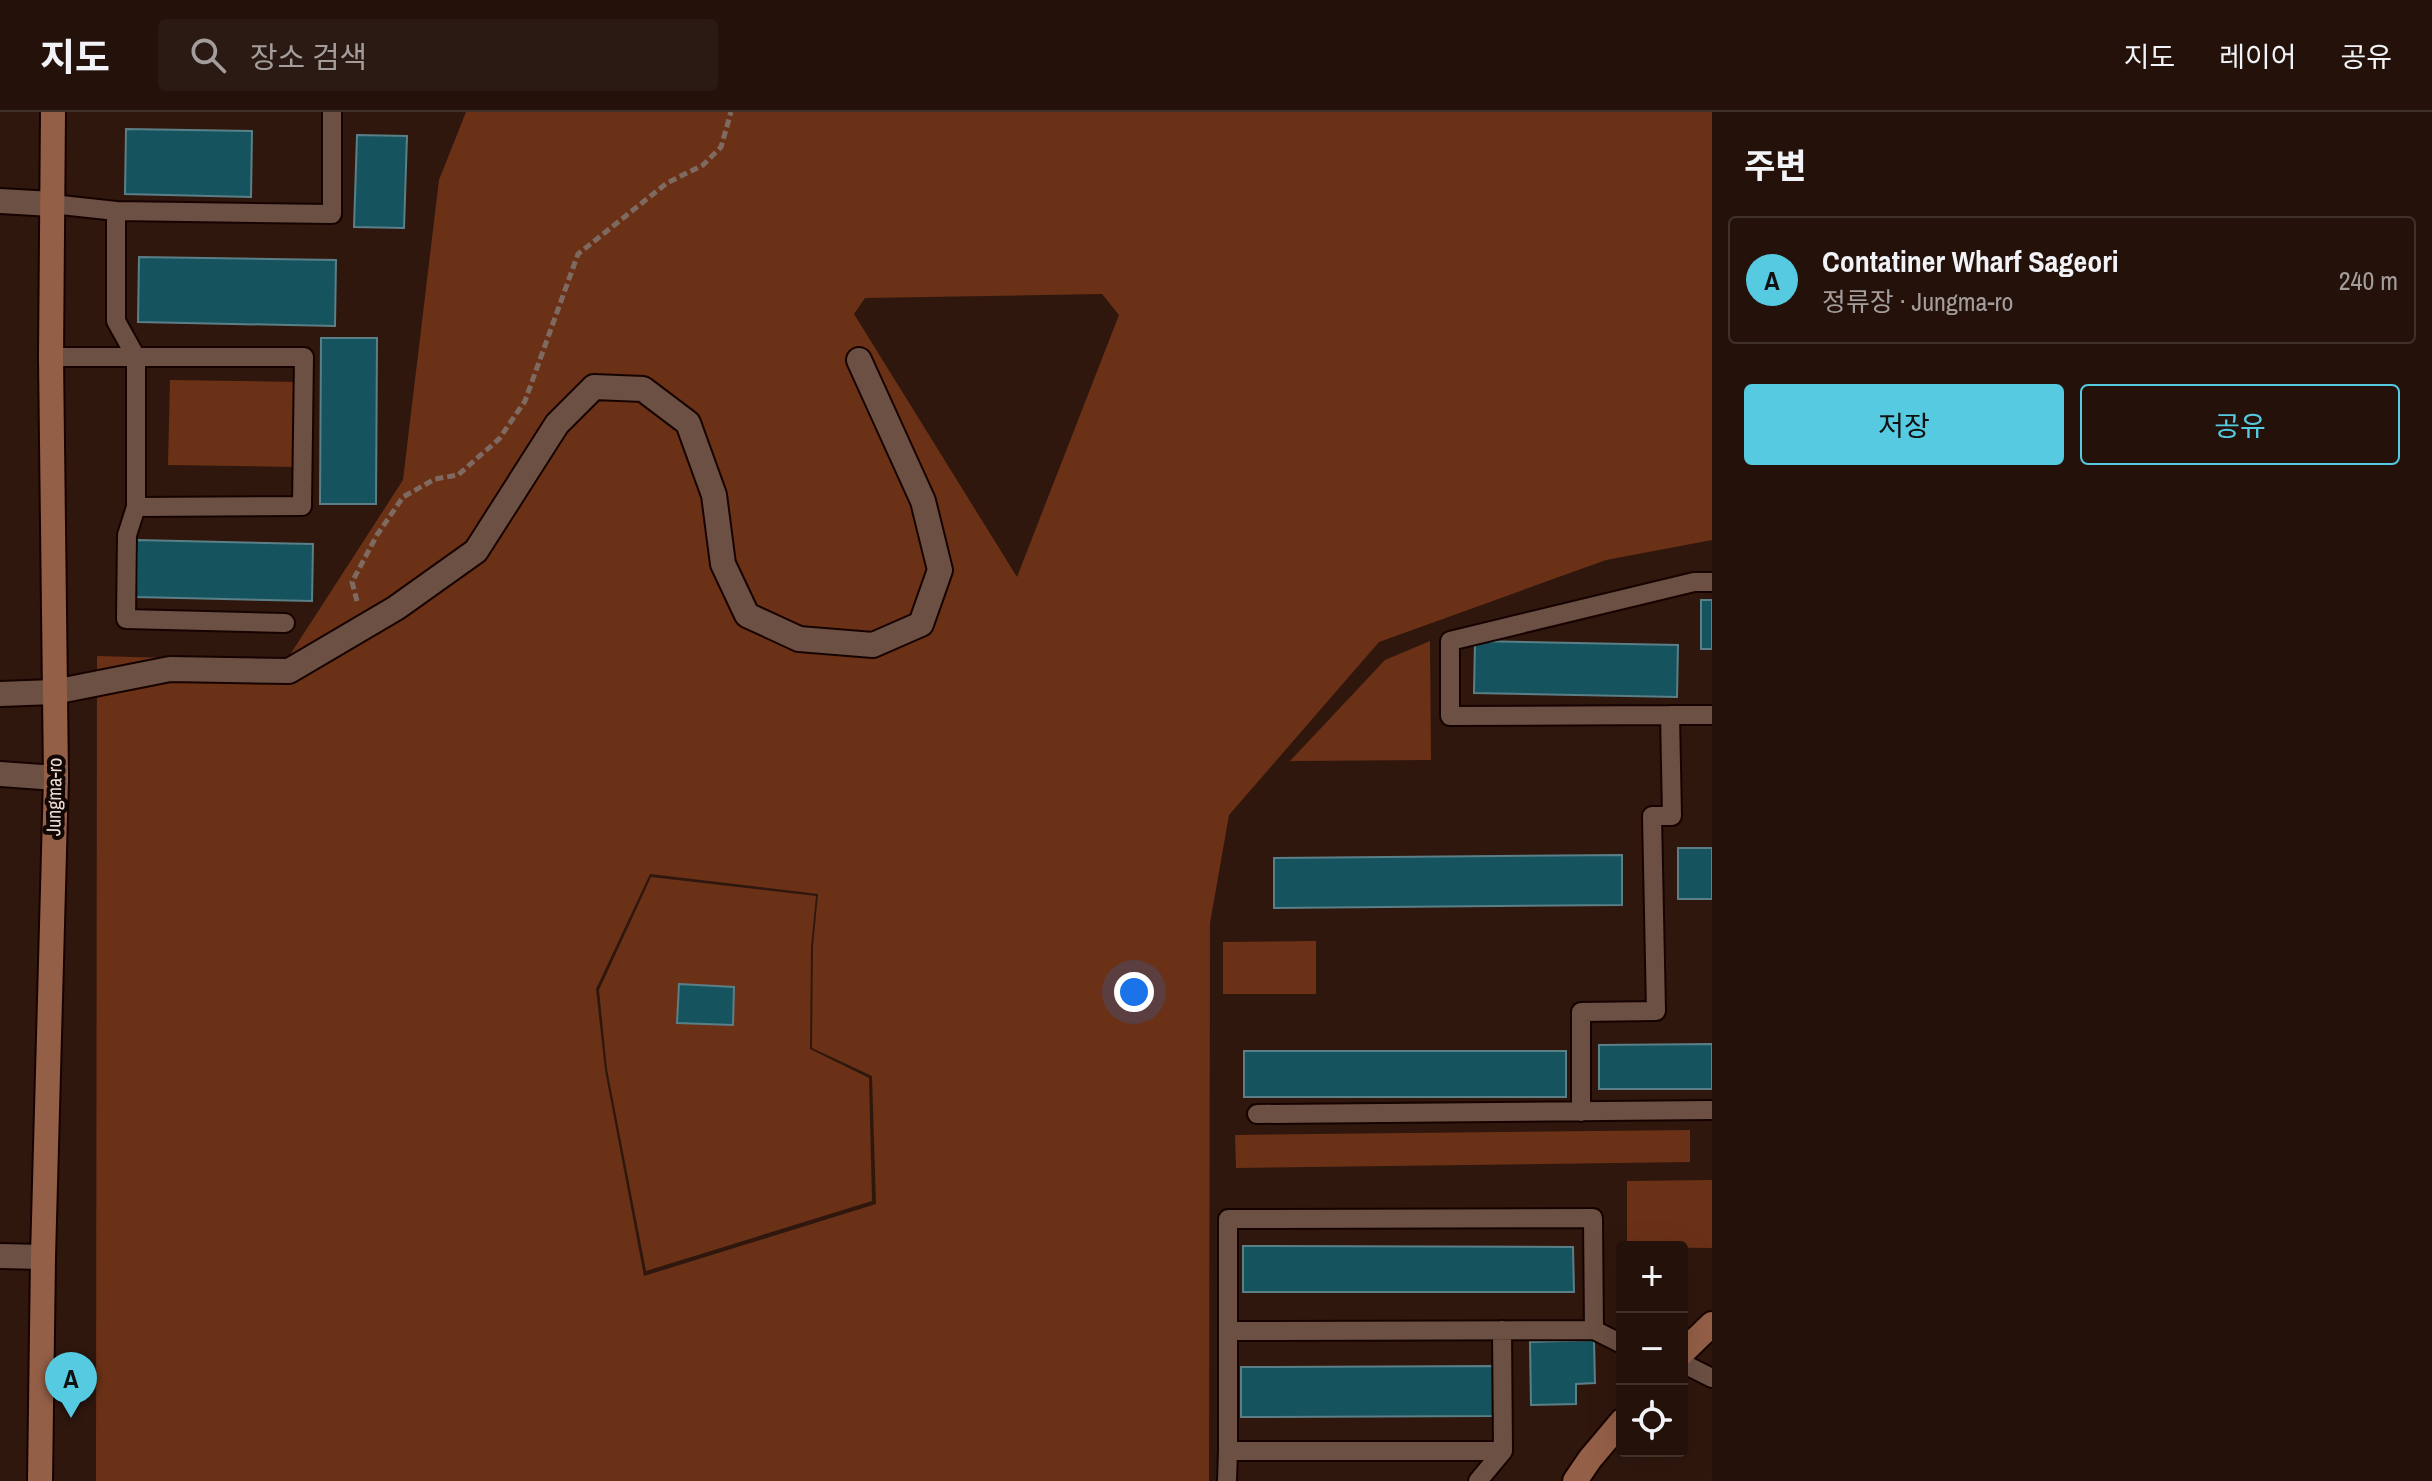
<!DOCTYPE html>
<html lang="ko">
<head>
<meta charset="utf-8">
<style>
  body { margin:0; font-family:"Archivo Narrow","Noto Sans KR",sans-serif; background:#2b1a13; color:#f1f3f6 }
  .controls { position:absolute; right:24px; bottom:24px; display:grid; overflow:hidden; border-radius:8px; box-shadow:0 8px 32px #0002 }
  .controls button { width:72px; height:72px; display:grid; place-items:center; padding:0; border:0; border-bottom:2px solid #40312b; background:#23110a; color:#f1f3f6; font:40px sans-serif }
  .you { position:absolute; left:1134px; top:880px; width:28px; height:28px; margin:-20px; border:6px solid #fff; border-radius:50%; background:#1a73e8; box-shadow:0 0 0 12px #1a73e833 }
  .badge { display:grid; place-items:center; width:52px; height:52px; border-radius:50%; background:#55cae0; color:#111; font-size:26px; font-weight:700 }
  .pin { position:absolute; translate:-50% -66px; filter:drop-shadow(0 2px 4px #0008) }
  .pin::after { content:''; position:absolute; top:42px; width:28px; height:24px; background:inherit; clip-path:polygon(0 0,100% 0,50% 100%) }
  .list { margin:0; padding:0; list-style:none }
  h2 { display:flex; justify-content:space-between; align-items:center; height:104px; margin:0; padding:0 32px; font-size:34px }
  h2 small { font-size:26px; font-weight:400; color:#a39d9c }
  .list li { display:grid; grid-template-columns:52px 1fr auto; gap:24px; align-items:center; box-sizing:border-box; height:128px; margin:0 16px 16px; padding:0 16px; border:2px solid #40312b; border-radius:8px }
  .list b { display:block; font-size:30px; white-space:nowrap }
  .list p { margin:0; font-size:26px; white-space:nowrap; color:#a39d9c }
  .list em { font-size:26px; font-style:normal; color:#a39d9c }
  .actions { display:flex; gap:16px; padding:24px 32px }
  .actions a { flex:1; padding:18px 0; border:2px solid #55cae0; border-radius:8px; text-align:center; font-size:28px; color:#55cae0 }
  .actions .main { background:#55cae0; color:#111 }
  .icon { flex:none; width:44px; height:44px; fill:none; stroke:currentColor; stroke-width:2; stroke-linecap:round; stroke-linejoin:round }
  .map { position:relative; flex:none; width:1712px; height:1369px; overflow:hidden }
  header { display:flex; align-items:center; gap:48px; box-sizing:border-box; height:112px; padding:0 40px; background:#23110a; border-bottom:2px solid #40312b }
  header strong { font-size:38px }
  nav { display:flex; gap:44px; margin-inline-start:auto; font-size:28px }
  .search { width:560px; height:72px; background:#2b1a13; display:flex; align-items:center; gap:20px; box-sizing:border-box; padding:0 28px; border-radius:8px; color:#a39d9c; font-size:30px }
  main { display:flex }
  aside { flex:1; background:#23110a }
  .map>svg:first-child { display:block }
  .green { fill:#6b3117; fill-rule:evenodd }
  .building { fill:#15545f; stroke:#5b7f87; stroke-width:2 }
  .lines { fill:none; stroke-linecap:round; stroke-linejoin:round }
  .lane-casing { stroke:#160300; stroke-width:22 }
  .street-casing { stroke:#160300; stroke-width:28 }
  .secondary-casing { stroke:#160300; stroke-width:28 }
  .path { stroke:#7f6a61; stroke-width:5; stroke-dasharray:8 4; stroke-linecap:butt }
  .lane { stroke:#6c5044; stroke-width:18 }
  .street { stroke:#6c5044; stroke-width:24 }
  .secondary { stroke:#945f47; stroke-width:24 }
  .labels { text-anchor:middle; stroke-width:8; stroke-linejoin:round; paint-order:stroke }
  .street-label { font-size:20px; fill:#ebd9d2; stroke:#100603 }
</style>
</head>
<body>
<header>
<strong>지도</strong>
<div class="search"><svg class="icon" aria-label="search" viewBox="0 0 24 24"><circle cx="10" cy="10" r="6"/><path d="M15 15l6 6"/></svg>장소 검색</div>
<nav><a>지도</a><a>레이어</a><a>공유</a></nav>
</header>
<main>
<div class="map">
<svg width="1712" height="1369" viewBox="0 0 1712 1369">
  <rect width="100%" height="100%" fill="#2f170d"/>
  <path class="green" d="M466,0H1712V428L1606,448L1379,530L1229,703L1210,811L1209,1369H96L97,544L286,549L403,368L439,68ZM1102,182L1119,203L1017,465L854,202L865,186ZM650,762L818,782L813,834L812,936L872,964L876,1092L644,1164L605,958L596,877Z
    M170,268L300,270L299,355L168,353Z
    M1430,529L1431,648L1290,649L1385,548Z
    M651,765L816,784L811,835L810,937L869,966L872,1089L646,1159L607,957L599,878Z
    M1316,829V882H1223V830Z
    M1690,1018V1050L1236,1056L1235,1023Z
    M1712,1068V1136L1627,1135V1069Z"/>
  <path class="building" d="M126,17L252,19L251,85L125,82Z
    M357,23L407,24L404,116L354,115Z
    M139,145L336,148L335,214L138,210Z
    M321,226H377L376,392H320Z
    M137,428L313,432L312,489L136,485Z
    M1701,488H1712V537H1701Z
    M1475,529L1678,533L1677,585L1474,581Z
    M1678,736H1712V787H1678Z
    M1622,743V793L1274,796V746Z
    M679,872L734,875L733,913L677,911Z
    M1712,932V977H1599V933Z
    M1244,939H1566V985H1244Z
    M1243,1134L1573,1135L1574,1180H1243Z
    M1594,1228L1595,1271L1576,1272V1292L1531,1293L1530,1230Z
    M1493,1254V1304L1241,1305V1255Z"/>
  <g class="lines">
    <g class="lane-casing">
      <path id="lane" d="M52,92L116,99
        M51,245H136V395L127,423L126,507L285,511
        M136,395L302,394L304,245H136L116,209V99L332,102V0
        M1670,603L1450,604V529L1694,470H1712
        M1581,1000V900L1656,899L1652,704H1672L1670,603H1712
        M1257,1002L1712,998
        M1502,1218L1503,1339H1228V1107L1593,1106L1594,1218L1622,1232
        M1228,1219L1594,1218
        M1682,1251L1712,1266
        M1227,1369L1228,1339
        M1478,1369L1503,1339"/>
    </g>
    <g class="street-casing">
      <path id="street" d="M0,89L52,92
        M0,582L54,580L170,557L289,559L396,496L476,439L557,312L594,275L643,277L688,311L714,383L723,452L747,503L799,527L873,533L921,512L940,458L923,389L859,248
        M0,662L56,666
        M0,1144L43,1145"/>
    </g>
    <g class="secondary-casing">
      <path id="secondary" d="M1682,1241L1712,1212
        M40,1369L43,1145L56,666L51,245L53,0
        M1575,1369L1590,1347L1622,1309"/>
    </g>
    <path class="path" d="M357,489L352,470L377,423L403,385L435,367L458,363L499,327L525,289L578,142L667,71L703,53L721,35L731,0"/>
    <use href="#lane" class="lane"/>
    <use href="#street" class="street"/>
    <use href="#secondary" class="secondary"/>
  </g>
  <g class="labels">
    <g class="street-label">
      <text transform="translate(54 685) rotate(-89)" y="7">Jungma-ro</text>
    </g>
  </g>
</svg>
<div class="controls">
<button>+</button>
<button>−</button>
<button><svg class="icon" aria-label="locate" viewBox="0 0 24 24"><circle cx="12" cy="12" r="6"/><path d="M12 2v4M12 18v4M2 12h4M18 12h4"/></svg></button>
</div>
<div class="you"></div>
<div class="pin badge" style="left:71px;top:1306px">A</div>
</div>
<aside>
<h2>주변<small></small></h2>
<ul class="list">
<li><span class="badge">A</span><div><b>Contatiner Wharf Sageori</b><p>정류장 · Jungma-ro</p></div><em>240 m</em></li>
</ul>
<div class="actions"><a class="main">저장</a><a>공유</a></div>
</aside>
</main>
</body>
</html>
